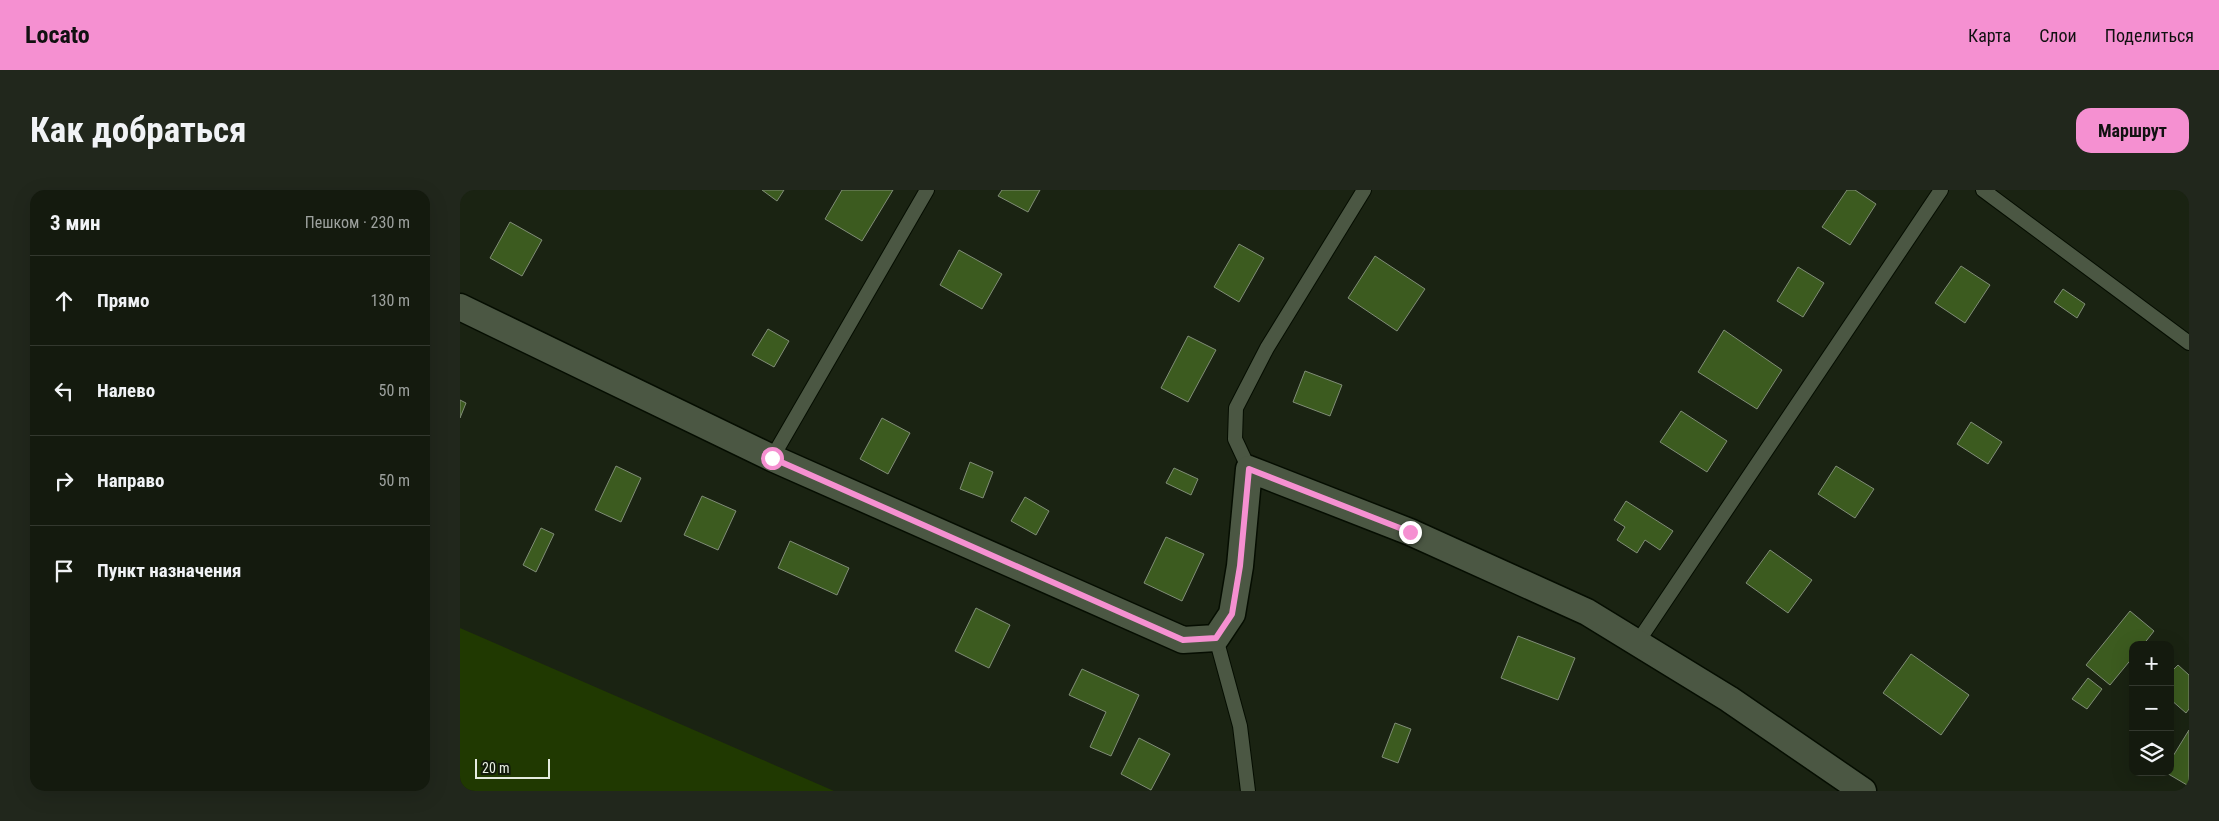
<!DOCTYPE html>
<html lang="ru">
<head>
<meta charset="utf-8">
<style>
  body { margin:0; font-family:"Roboto Condensed",sans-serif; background:#21271c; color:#f1f3f6 }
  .controls { position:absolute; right:15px; bottom:15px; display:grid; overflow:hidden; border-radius:10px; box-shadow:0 5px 20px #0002 }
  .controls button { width:45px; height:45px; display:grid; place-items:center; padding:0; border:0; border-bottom:1px solid #33382e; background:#141a0e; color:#f1f3f6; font:25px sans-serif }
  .scale { position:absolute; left:15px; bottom:12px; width:75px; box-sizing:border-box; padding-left:5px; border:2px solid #e5ece0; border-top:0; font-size:14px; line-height:18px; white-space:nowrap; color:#e5ece0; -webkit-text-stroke:4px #111a09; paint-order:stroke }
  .stop { position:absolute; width:15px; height:15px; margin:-11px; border:4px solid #f590d1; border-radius:50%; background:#fff }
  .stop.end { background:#f590d1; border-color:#fff; box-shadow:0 1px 5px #0008 }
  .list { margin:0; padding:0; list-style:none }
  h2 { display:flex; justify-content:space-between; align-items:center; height:65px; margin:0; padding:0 20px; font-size:21px }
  h2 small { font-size:16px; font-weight:400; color:#9da19e }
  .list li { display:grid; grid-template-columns:32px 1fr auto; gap:15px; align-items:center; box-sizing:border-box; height:90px; padding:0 20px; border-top:1px solid #33382e }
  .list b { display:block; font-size:19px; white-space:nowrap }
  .list em { font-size:16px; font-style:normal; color:#9da19e }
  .icon { flex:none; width:28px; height:28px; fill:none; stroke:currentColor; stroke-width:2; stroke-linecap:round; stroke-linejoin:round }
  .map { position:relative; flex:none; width:1729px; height:601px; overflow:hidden; border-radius:15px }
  header { display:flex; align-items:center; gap:30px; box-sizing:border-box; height:70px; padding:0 25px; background:#f590d1; color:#111 }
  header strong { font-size:24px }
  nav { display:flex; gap:28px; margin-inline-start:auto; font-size:18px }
  .intro { display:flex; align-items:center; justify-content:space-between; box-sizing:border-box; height:120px; padding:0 30px }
  h1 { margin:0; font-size:35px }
  .button { padding:12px 22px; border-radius:15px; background:#f590d1; color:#111; font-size:18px; font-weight:700 }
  main { display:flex; gap:30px; padding:0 30px }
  aside { flex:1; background:#141a0e; border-radius:15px; box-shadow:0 5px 20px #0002 }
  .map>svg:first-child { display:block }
  .green { fill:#203901 }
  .building { fill:#3c5b1f; stroke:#808d77 }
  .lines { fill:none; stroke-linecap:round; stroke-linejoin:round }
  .service-casing { stroke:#050d01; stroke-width:16 }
  .minor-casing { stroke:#050d01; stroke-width:29 }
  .service { stroke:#4b5743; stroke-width:14 }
  .minor { stroke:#4b5743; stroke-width:26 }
  .route { stroke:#f590d1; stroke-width:6 }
</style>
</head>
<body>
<header>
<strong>Locato</strong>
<nav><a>Карта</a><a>Слои</a><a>Поделиться</a></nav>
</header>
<div class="intro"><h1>Как добраться</h1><a class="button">Маршрут</a></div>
<main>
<aside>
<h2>3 мин<small>Пешком · 230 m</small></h2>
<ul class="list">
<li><svg class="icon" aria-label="ahead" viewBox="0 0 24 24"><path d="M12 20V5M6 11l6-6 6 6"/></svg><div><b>Прямо</b></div><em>130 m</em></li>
<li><svg class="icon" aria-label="left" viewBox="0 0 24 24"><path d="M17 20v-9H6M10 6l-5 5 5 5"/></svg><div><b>Налево</b></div><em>50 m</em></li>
<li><svg class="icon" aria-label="right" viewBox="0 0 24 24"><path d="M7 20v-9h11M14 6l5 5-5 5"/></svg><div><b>Направо</b></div><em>50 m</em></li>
<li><svg class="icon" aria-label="arrive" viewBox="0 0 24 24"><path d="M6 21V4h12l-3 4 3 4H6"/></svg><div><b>Пункт назначения</b></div></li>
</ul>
</aside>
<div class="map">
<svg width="1729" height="601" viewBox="0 0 1729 601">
  <rect width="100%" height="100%" fill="#1a2312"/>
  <path class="green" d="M0,438L374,601H0Z"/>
  <path class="building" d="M302,0H324L317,11Z
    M382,0H433L402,51L365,29Z
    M542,0H580L568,22L538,6Z
    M1387,0H1395L1416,14L1390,55L1362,37Z
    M50,32L82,50L62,86L30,68Z
    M779,54L804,68L779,112L754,97Z
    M499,60L542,84L522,119L480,95Z
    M915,66L965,99L937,141L888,108Z
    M1501,76L1530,95L1505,133L1475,113Z
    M1338,77L1364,93L1343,127L1317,111Z
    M1603,99L1625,114L1617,128L1594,112Z
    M308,139L329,151L314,177L292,165Z
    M1264,140L1322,180L1297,219L1238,182Z
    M728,146L756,160L728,212L701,198Z
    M845,181L882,195L870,226L833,212Z
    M0,210L6,213L0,228Z
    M1221,221L1267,251L1247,282L1200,252Z
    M422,228L450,243L428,284L400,269Z
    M1511,232L1542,252L1528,274L1497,254Z
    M510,272L533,282L523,308L500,299Z
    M156,276L181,288L161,332L135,320Z
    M1376,276L1414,299L1395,328L1358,304Z
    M714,278L738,289L731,305L706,293Z
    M242,306L276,321L258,360L224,345Z
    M565,307L589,321L576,345L551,331Z
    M1166,311L1213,341L1200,360L1185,350L1177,363L1157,350L1165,337L1154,330Z
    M81,338L94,344L76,382L63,375Z
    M706,347L744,364L722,411L684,393Z
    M330,351L389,378L377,405L318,378Z
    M1310,360L1352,390L1328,423L1286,393Z
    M516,418L550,435L529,478L495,461Z
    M1670,421L1694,441L1683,455H1673V467L1650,495L1626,475Z
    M1058,446L1115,468L1098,510L1041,488Z
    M1451,464L1509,505L1481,545L1423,503Z
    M1718,475L1729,485V519L1726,523L1710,509V483Z
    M622,479L679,505L651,566L630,557L646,522L609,505Z
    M1628,488L1642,499L1627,519L1612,509Z
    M935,533L951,539L938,573L922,567Z
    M1729,540V592L1727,595L1705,582H1710V571Z
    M679,548L710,564L691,600L661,584Z"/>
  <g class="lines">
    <g class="service-casing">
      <path id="service" d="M1523,0L1729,153
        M312,268L467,0
        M789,279L775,249L776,218L807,158L904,0
        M756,448L780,536L788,601
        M1177,453L1481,0"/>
    </g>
    <g class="minor-casing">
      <path id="minor" d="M0,117L312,268L723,450L756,448L772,424L780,376L789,279L950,342L1127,422L1269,509L1403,601"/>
    </g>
    <use href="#service" class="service"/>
    <use href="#minor" class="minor"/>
  </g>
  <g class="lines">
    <path class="route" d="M312,268L723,450L756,448L772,424L780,376L789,279L950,342"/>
  </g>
</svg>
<div class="controls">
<button>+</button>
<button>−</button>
<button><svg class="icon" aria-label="layers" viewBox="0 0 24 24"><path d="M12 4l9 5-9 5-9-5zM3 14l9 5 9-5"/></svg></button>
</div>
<div class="scale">20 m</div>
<div class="stop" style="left:312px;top:268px"></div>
<div class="stop end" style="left:950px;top:342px"></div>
</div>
</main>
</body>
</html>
